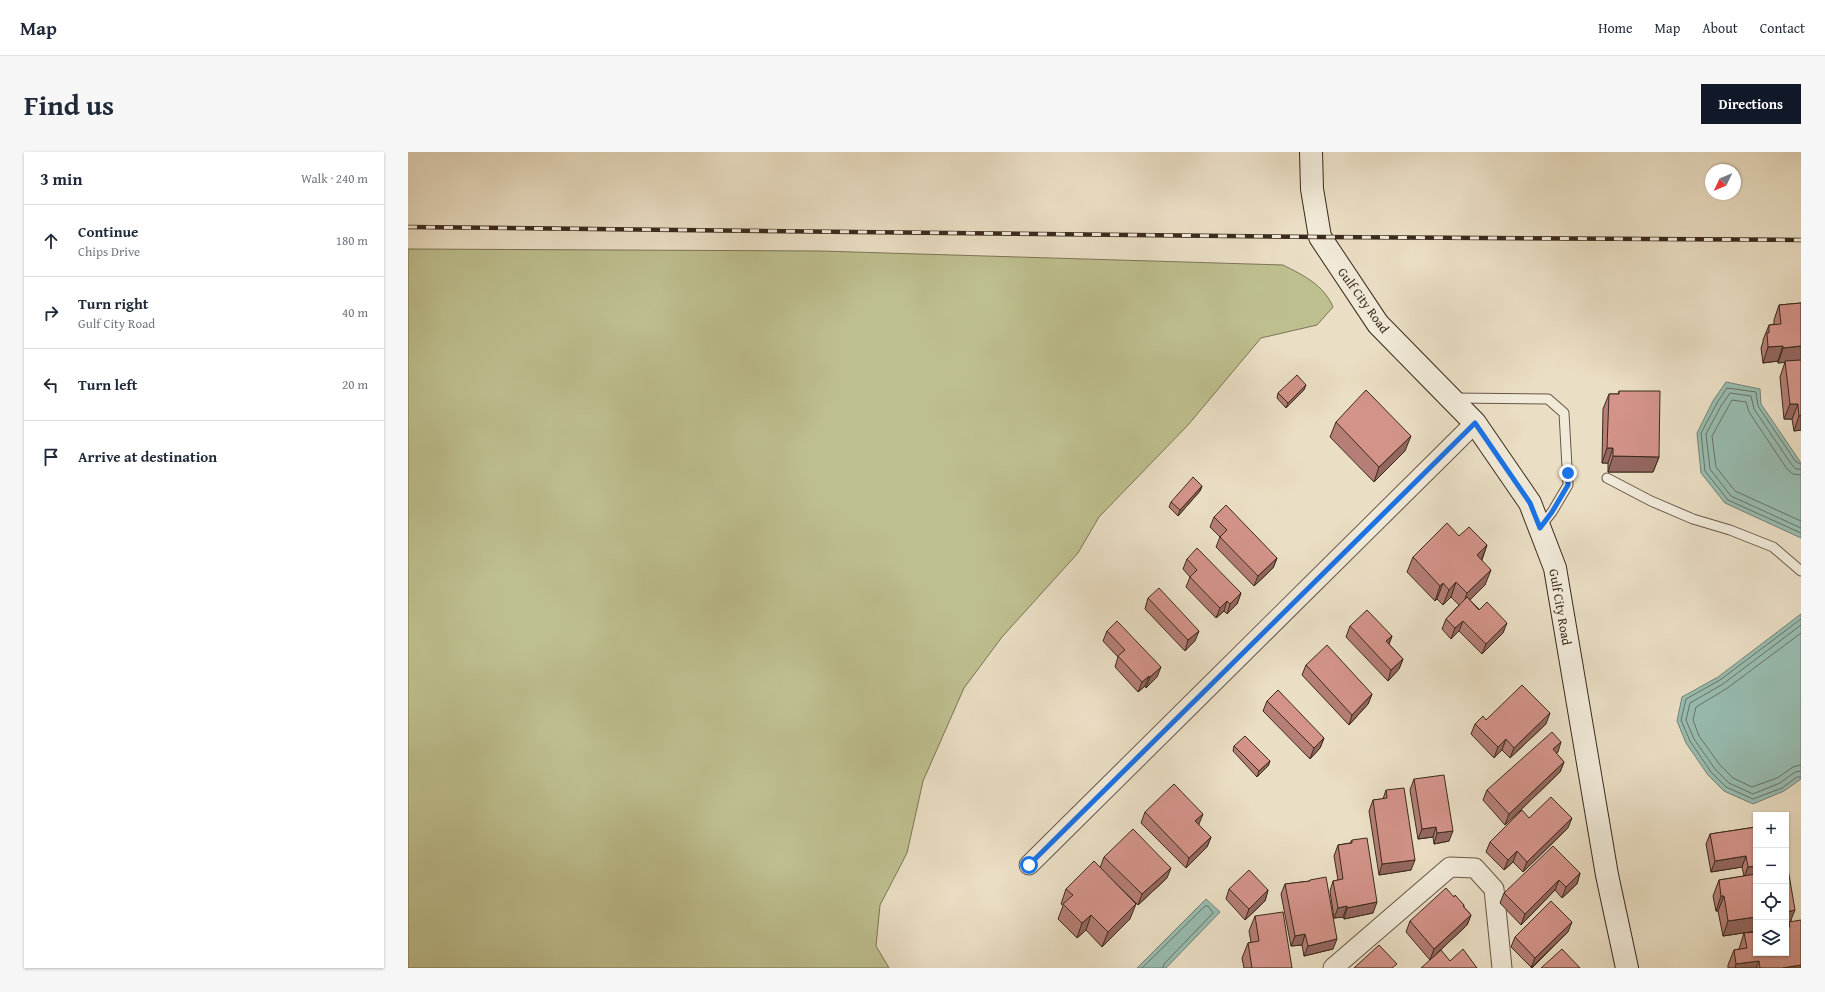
<!DOCTYPE html>
<html lang="en">
<head>
<meta charset="utf-8">
<style>
  body { margin:0; font-family:"Gentium Book Plus",serif; background:#f6f6f7; color:#1f2937 }
  .controls { position:absolute; right:12px; bottom:12px; display:grid; overflow:hidden; border-radius:0px; box-shadow:0 1px 3px #0004 }
  .controls button { width:36px; height:36px; display:grid; place-items:center; padding:0; border:0; border-bottom:1px solid #e0e1e3; background:#fff; color:#1f2937; font:20px sans-serif }
  .compass { position:absolute; left:1297px; top:12px; width:36px; height:36px; border-radius:50%; background:#fff; box-shadow:0 1px 3px #0004; rotate:226deg }
  .stop { position:absolute; width:12px; height:12px; margin:-9px; border:3px solid #1a73e8; border-radius:50%; background:#fff }
  .stop.end { background:#1a73e8; border-color:#fff; box-shadow:0 1px 4px #0008 }
  .list { margin:0; padding:0; list-style:none }
  h2 { display:flex; justify-content:space-between; align-items:center; height:52px; margin:0; padding:0 16px; font-size:17px }
  h2 small { font-size:13px; font-weight:400; color:#747a83 }
  .list li { display:grid; grid-template-columns:26px 1fr auto; gap:12px; align-items:center; box-sizing:border-box; height:72px; padding:0 16px; border-top:1px solid #e0e1e3 }
  .list b { display:block; font-size:15px; white-space:nowrap }
  .list p { margin:0; font-size:13px; white-space:nowrap; color:#747a83 }
  .list em { font-size:13px; font-style:normal; color:#747a83 }
  .icon { flex:none; width:22px; height:22px; fill:none; stroke:currentColor; stroke-width:2; stroke-linecap:round; stroke-linejoin:round }
  .map { position:relative; flex:none; width:1393px; height:816px; overflow:hidden; border-radius:0px }
  header { display:flex; align-items:center; gap:24px; box-sizing:border-box; height:56px; padding:0 20px; background:#fff; border-bottom:1px solid #e0e1e3 }
  header strong { font-size:19px }
  nav { display:flex; gap:22px; margin-inline-start:auto; font-size:14px }
  .intro { display:flex; align-items:center; justify-content:space-between; box-sizing:border-box; height:96px; padding:0 24px }
  h1 { margin:0; font-size:28px }
  .button { padding:10px 18px; border-radius:0px; background:#111827; color:#fff; font-size:14px; font-weight:700 }
  main { display:flex; gap:24px; padding:0 24px }
  aside { flex:1; background:#fff; border-radius:0px; box-shadow:0 1px 3px #0004 }
  .map>svg:first-child { display:block }
  .green { fill:#bebf8f; stroke:#7c7456 }
  .water { fill:#98bcb0; stroke:#728275 }
  .lines { fill:none; stroke-linecap:round; stroke-linejoin:round }
  .shore { stroke:#697366; stroke-width:1 }
  .lane-casing { stroke:#665747; stroke-width:11 }
  .street-casing { stroke:#665747; stroke-width:21 }
  .secondary-casing { stroke:#3a2a1d; stroke-width:24 }
  .lane { stroke:#f1ead9; stroke-width:9 }
  .street { stroke:#f1ead9; stroke-width:19 }
  .secondary { stroke:#f1ead9; stroke-width:22 }
  .rail-casing { stroke:#3a2a1d; stroke-width:4.5 }
  .rail { stroke:#f1ead9; stroke-width:3; stroke-dasharray:9; stroke-linecap:butt }
  .wall { fill:#b57e76; stroke:#3a2a1d }
  .shaded-wall { fill:#946760; stroke:#3a2a1d }
  .building { fill:#d39389; stroke:#3a2a1d }
  .route { stroke:#1a73e8; stroke-width:5 }
  .labels { text-anchor:middle; stroke-width:3; stroke-linejoin:round; paint-order:stroke }
  .street-label { font-size:13px; fill:#3a2a1d; stroke:#f1ead9 }
</style>
</head>
<body>
<header>
<strong>Map</strong>
<nav><a>Home</a><a>Map</a><a>About</a><a>Contact</a></nav>
</header>
<div class="intro"><h1>Find us</h1><a class="button">Directions</a></div>
<main>
<aside>
<h2>3 min<small>Walk · 240 m</small></h2>
<ul class="list">
<li><svg class="icon" aria-label="ahead" viewBox="0 0 24 24"><path d="M12 20V5M6 11l6-6 6 6"/></svg><div><b>Continue</b><p>Chips Drive</p></div><em>180 m</em></li>
<li><svg class="icon" aria-label="right" viewBox="0 0 24 24"><path d="M7 20v-9h11M14 6l5 5-5 5"/></svg><div><b>Turn right</b><p>Gulf City Road</p></div><em>40 m</em></li>
<li><svg class="icon" aria-label="left" viewBox="0 0 24 24"><path d="M17 20v-9H6M10 6l-5 5 5 5"/></svg><div><b>Turn left</b></div><em>20 m</em></li>
<li><svg class="icon" aria-label="arrive" viewBox="0 0 24 24"><path d="M6 21V4h12l-3 4 3 4H6"/></svg><div><b>Arrive at destination</b></div></li>
</ul>
</aside>
<div class="map">
<svg width="1393" height="816" viewBox="0 0 1393 816">
  <rect width="100%" height="100%" fill="#eadec4"/>
  <filter id="stains"><feTurbulence type="fractalNoise" baseFrequency=".005" numOctaves="4"/><feColorMatrix values="0 0 0 0 .2 0 0 0 0 .09 0 0 0 0 .02 0 0 0 .5 -.17"/></filter>
  <radialGradient id="worn" r=".72"><stop offset=".6" stop-color="#630" stop-opacity="0"/><stop offset="1" stop-color="#630" stop-opacity=".3"/></radialGradient>
  <path class="green" d="M0,97L412,99L875,113C895,123 916,133 925,155L909,173L853,186L780,273L691,365L670,401L594,485L556,536L515,629L499,701L472,753L468,794L481,816H0Z"/>
  <path class="water" d="M1318,230L1352,237L1353,252L1393,311V386L1317,351L1293,321L1289,281L1305,249Z
    M1393,462V627L1376,639L1345,652L1316,639L1300,623L1278,591L1269,569L1274,545L1310,525Z
    M798,747L812,760L758,816H729Z"/>
  <g class="lines">
    <path class="shore" d="M1393,312L1388,310L1350,254L1348,240L1319,236L1309,251L1293,281L1297,319L1320,348L1393,381
      M1393,317H1388L1384,313L1346,257L1343,244L1322,241L1313,254L1298,282L1302,317L1323,344L1393,376
      M1393,323L1385,322L1379,317L1341,260L1338,250L1324,248L1304,284L1308,315L1327,339L1393,369
      M1393,467L1312,528L1278,547L1273,568L1282,589L1303,620L1318,635L1345,647L1374,636L1389,625H1393
      M1393,473L1315,532L1282,551L1278,568L1286,587L1307,617L1321,631L1345,642L1372,631L1387,620L1393,619
      M1393,481L1318,537L1288,555L1285,568L1291,584L1312,613L1325,626L1344,635L1369,626L1385,615L1393,613
      M734,816L797,754H800L805,761L756,812L755,816"/>
    <g class="lane-casing">
      <path id="lane" d="M1045,246L1140,247L1156,261L1160,333L1144,360L1132,375
        M1199,326L1243,349L1285,367L1322,378L1365,395L1393,419"/>
    </g>
    <g class="street-casing">
      <path id="street" d="M621,713L1067,271
        M925,816L1042,715L1067,716L1086,737L1094,816"/>
    </g>
    <g class="secondary-casing">
      <path id="secondary" d="M903,0L904,37L912,85L970,172L1067,271L1122,351L1147,416L1199,723L1219,816"/>
    </g>
    <use href="#lane" class="lane"/>
    <use href="#street" class="street"/>
    <use href="#secondary" class="secondary"/>
    <g class="rail-casing">
      <path id="rail" d="M0,75L912,85L1393,88"/>
    </g>
    <use href="#rail" class="rail"/>
  </g>
  <path class="wall" d="M1393,151V278L1386,279L1384,267H1376L1372,225L1377,210L1370,211V209L1355,211L1353,196L1355,190V188L1361,173L1366,172V168L1371,153Z
    M896,238L878,256L869,246L870,241Z
    M1211,239L1251,305L1245,320H1200V311H1194L1195,257L1201,242H1210Z
    M928,270L997,299L966,330L922,285Z
    M794,334L792,339L770,364L761,355L763,350Z
    M806,365L869,406L865,416L846,434L808,395L812,385L802,375Z
    M1051,384L1079,393L1074,408L1077,433L1062,448L1095,481L1074,502L1051,479L1043,487L1034,477L1038,467L1051,453L1043,445L1035,453L1029,447L1027,449L999,420L1005,405Z
    M779,407L833,441L829,452L819,462L816,459L808,466L778,435L782,425L775,417Z
    M740,446L787,489L777,499L737,457Z
    M942,474L984,484L981,492L995,507L991,517L980,529L938,485Z
    M699,479L749,525L738,536L737,534L730,540L707,515L710,505L695,489Z
    M898,513L964,542L960,552L941,573L894,523Z
    M859,549L916,586L912,596L902,607L855,559Z
    M1078,568L1138,572L1102,606L1094,598L1086,606L1063,582L1067,572Z
    M826,594L862,609L860,614L849,625L825,599Z
    M1150,600L1148,601L1156,610L1152,620L1097,673L1075,648L1079,638Z
    M1006,627L1041,689L1026,692L1025,685L1010,687L1002,638Z
    M978,638L1003,718L971,723L961,659L965,648L975,647Z
    M737,660L791,672V673L803,685L799,695L778,716L733,671Z
    M1348,675V779L1315,784L1310,759H1308L1305,744L1311,728L1336,724L1334,715L1303,720L1298,692L1302,682Z
    M1160,676L1115,720L1105,710L1096,718L1078,700L1082,690Z
    M944,688L965,761L936,767L935,765L926,766L922,739L925,729L930,728L926,704L930,693L942,691Z
    M696,705L759,726L730,753L692,716L722,767L694,795L678,778L669,786L650,767L655,754L653,752L658,737L692,716Z
    M1378,717L1383,769L1393,816H1320V813L1326,798L1331,797L1336,781L1379,775L1380,774H1378Z
    M1172,721L1169,732L1154,746L1147,738L1113,773L1092,751L1096,741Z
    M902,728L925,797L896,804L894,793L883,794L873,742L877,732L902,729Z
    M821,737L860,738L857,749L837,768L818,747Z
    M1046,745L1056,753V755L1063,763L1059,773L1025,805L1042,809L1022,808L998,780L1002,769Z
    M847,764L884,816H836L834,806L840,791L843,790L841,779Z
    M1160,780L1124,816L1103,795L1107,785Z"/>
  <path class="shaded-wall" d="M1375,194L1370,209L1355,211L1360,195Z
    M1393,194V209L1370,211L1375,196Z
    M898,233L896,238L878,256L880,251Z
    M1382,252H1390L1384,267H1376Z
    M1393,263V278L1386,279L1391,264Z
    M1003,284L997,299L966,330L971,315Z
    M1199,296H1205L1200,311H1194Z
    M1205,304L1251,305L1245,320H1200Z
    M794,334L792,339L770,364L772,358Z
    M1079,393L1073,409L1069,403Z
    M869,406L865,416L846,434L850,424Z
    M1083,418L1077,433L1054,456L1059,441Z
    M1048,430L1043,445L1035,453L1041,438Z
    M1035,431L1029,447L1027,449L1032,434Z
    M833,441L829,452L819,462L822,452Z
    M819,449L816,459L808,466L812,456Z
    M1055,469L1051,479L1043,487L1047,476Z
    M1099,471L1095,481L1074,502L1078,492Z
    M791,479L787,489L777,499L780,488Z
    M984,484L980,494L978,489Z
    M995,507L991,517L980,529L983,518Z
    M753,515L749,525L738,536L742,525Z
    M741,524L737,534L730,540L734,530Z
    M964,542L960,552L941,573L944,563Z
    M1142,561L1138,572L1102,606L1106,596Z
    M916,586L912,596L902,607L906,596Z
    M1098,587L1094,598L1086,606L1090,595Z
    M1153,590L1150,600L1141,607L1145,597Z
    M862,609L860,614L849,625L851,619Z
    M1156,610L1152,620L1097,673L1101,662Z
    M795,662L791,672L783,680L787,669Z
    M1164,666L1160,676L1115,720L1119,710Z
    M1028,675L1025,685L1010,687L1014,677Z
    M1045,679L1041,689L1026,692L1029,681Z
    M803,685L799,695L778,716L781,706Z
    M1109,699L1105,710L1096,718L1100,708Z
    M1338,704L1334,715L1303,720L1307,709Z
    M1007,708L1003,718L971,723L974,712Z
    M1348,714V723L1336,725L1340,715Z
    M763,716L759,726L730,753L734,742Z
    M1172,721L1169,732L1154,746L1158,735Z
    M1151,728L1147,738L1113,773L1117,762Z
    M860,738L857,749L837,768L841,757Z
    M1313,744H1316L1310,759H1308Z
    M969,750L965,761L936,767L939,756Z
    M728,752L722,767L694,795L700,780Z
    M939,754L935,765L926,766L930,756Z
    M1387,758L1381,773V770L1380,774H1378V760Z
    M683,763L678,778L669,786L674,771Z
    M1063,763L1059,773L1022,808L1026,797Z
    M1348,765V779L1315,784L1320,769Z
    M1164,770L1160,780L1123,816L1127,806Z
    M897,782L894,793L883,794L887,784Z
    M929,787L925,797L896,804L900,794Z
    M1351,809L1348,816H1327L1328,812Z
    M1393,813V816H1374Z"/>
  <path class="building" d="M1393,151V194L1375,196V194L1360,195L1359,181H1361V173L1373,172L1371,153Z
    M1393,208V263L1391,264L1390,252H1382L1377,209Z
    M889,223L898,233L880,251L870,241Z
    M958,238L1003,284L971,315L928,270Z
    M1211,239H1252L1251,305L1205,304V296H1199L1201,242H1211Z
    M785,325L794,334L772,358L763,350Z
    M818,353L869,406L850,424L812,385L819,378L806,365Z
    M1039,371L1051,384L1061,375L1079,393L1069,403L1083,418L1059,441L1048,430L1041,438L1035,431L1032,434L1005,405Z
    M789,396L833,441L822,452L819,449L812,456L782,425L789,418L779,407Z
    M751,436L791,479L780,488L740,446Z
    M1059,445L1071,458L1079,450L1099,471L1078,492L1055,469L1047,476L1038,467Z
    M959,458L984,484L978,489L995,507L983,518L942,474Z
    M709,469L753,515L742,525L741,524L734,530L710,504L717,498L699,479Z
    M919,493L964,542L944,563L898,513Z
    M1114,533L1142,561L1106,596L1098,587L1090,595L1067,572L1075,564L1078,568Z
    M870,538L916,586L906,596L859,549Z
    M1144,580L1153,590L1145,597L1156,610L1101,662L1079,638Z
    M837,584L862,609L851,619L826,594Z
    M1036,623L1045,679L1029,681L1028,675L1014,677L1006,627Z
    M766,632L795,662L787,669L803,685L781,706L737,660Z
    M996,636L1007,708L974,712L965,648L979,646L978,638Z
    M1143,645L1164,666L1119,710L1109,699L1100,708L1082,690L1114,658L1121,666Z
    M1348,675V714L1340,715L1338,704L1307,709L1302,682Z
    M725,677L763,716L734,742L696,705Z
    M959,686L969,750L939,756V754L930,756L925,729L935,727L930,693L944,691V688Z
    M1145,694L1172,721L1158,735L1151,728L1117,762L1096,741Z
    M686,709L728,752L700,780L683,763L674,771L655,752L665,743L658,737Z
    M1378,717H1380L1387,758L1378,760Z
    M841,718L860,738L841,757L821,737Z
    M1348,722V765L1320,769L1316,744H1313L1311,728Z
    M918,725L929,787L900,794L897,782L887,784L877,732L902,729V728Z
    M1038,736L1046,745L1047,743L1056,753L1055,754L1063,763L1026,797L1002,769Z
    M1143,749L1164,770L1127,806L1107,785Z
    M875,760L884,816H844L840,791L851,789L847,764Z
    M1393,768V813L1374,816H1352L1351,809L1328,812L1326,798L1339,796L1336,781L1348,780V801H1378V775H1382L1381,770Z
    M971,793L989,812L984,816H946Z
    M1055,797L1069,816H1013L1033,798L1042,809Z
    M1154,797L1172,816H1133Z"/>
  <g class="lines">
    <path class="route" d="M621,713L1067,271L1122,351L1132,376L1144,360L1160,333V321"/>
  </g>
  <g class="labels">
    <g class="street-label">
      <text transform="translate(956 148) rotate(54)" y="5">Gulf City Road</text>
      <text transform="translate(1153 455) rotate(80)" y="5">Gulf City Road</text>
    </g>
  </g>
  <rect width="100%" height="100%" filter="url(#stains)"/>
  <rect width="100%" height="100%" fill="url(#worn)"/>
</svg>
<div class="controls">
<button>+</button>
<button>−</button>
<button><svg class="icon" aria-label="locate" viewBox="0 0 24 24"><circle cx="12" cy="12" r="6"/><path d="M12 2v4M12 18v4M2 12h4M18 12h4"/></svg></button>
<button><svg class="icon" aria-label="layers" viewBox="0 0 24 24"><path d="M12 4l9 5-9 5-9-5zM3 14l9 5 9-5"/></svg></button>
</div>
<svg class="compass" viewBox="-18 -18 36 36"><path d="M0-13l5 13h-10z" fill="#e53935"/><path d="M0 13l5-13h-10z" fill="#747a83"/></svg>
<div class="stop" style="left:621px;top:713px"></div>
<div class="stop end" style="left:1160px;top:321px"></div>
</div>
</main>
</body>
</html>
